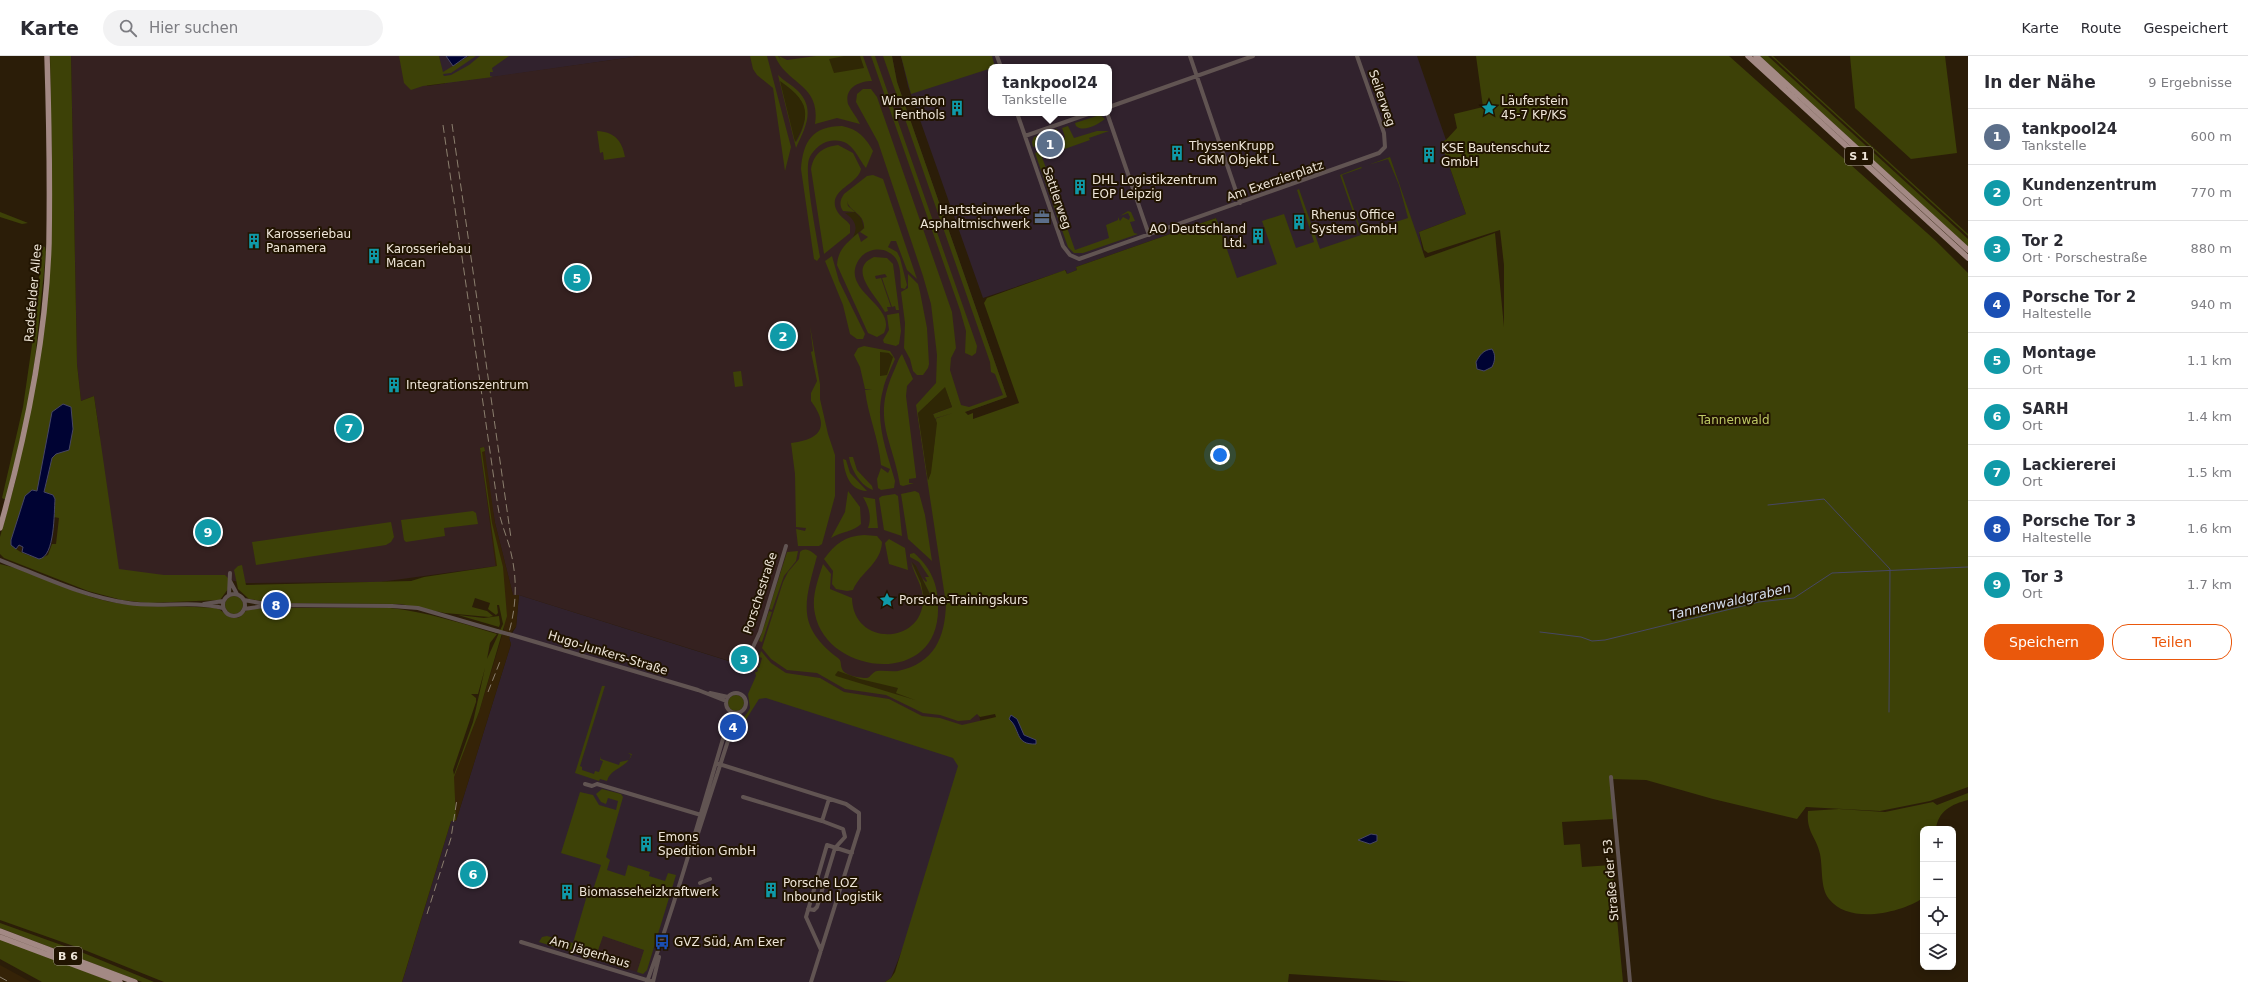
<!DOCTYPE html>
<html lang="de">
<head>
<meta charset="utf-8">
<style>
  body { margin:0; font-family:"DejaVu Sans",sans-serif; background:#f2f2f3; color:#2b2b33 }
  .controls { position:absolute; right:12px; bottom:12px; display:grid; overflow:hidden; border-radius:8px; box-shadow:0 2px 10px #0003 }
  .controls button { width:36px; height:36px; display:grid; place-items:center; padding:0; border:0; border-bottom:1px solid #e1e1e2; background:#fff; color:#2b2b33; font:20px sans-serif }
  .you { position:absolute; left:1220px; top:399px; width:14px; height:14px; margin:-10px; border:3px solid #fff; border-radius:50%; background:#1a73e8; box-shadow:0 0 0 6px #1a73e833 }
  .badge { display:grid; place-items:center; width:26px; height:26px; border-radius:50%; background:#ea580c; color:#fff; font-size:13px; font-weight:700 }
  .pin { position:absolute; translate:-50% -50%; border:2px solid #fff; box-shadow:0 1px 4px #0006 }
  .popup { position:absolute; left:988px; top:8px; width:124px; height:52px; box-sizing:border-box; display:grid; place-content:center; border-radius:8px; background:#fff; filter:drop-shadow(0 1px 3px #0005); font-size:13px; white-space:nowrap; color:#7c7c81 }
  .popup b { font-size:15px; color:#2b2b33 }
  .popup::after { content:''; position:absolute; left:50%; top:100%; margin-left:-8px; border:8px solid transparent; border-top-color:#fff }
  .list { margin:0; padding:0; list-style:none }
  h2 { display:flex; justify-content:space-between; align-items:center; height:52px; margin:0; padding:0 16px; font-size:17px }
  h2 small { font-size:13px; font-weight:400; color:#7c7c81 }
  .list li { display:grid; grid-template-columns:26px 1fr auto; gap:12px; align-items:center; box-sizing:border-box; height:56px; padding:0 16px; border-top:1px solid #e1e1e2 }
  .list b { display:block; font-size:15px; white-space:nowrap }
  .list p { margin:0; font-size:13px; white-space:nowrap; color:#7c7c81 }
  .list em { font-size:13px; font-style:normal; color:#7c7c81 }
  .actions { display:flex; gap:8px; padding:12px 16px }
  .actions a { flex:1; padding:9px 0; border:1px solid #ea580c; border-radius:16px; text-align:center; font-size:14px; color:#ea580c }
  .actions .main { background:#ea580c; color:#fff }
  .icon { flex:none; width:22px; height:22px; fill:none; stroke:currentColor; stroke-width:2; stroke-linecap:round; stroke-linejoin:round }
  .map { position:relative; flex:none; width:1968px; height:926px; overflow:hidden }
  header { display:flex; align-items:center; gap:24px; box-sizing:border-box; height:56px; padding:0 20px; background:#fff; border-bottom:1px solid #e1e1e2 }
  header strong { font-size:19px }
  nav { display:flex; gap:22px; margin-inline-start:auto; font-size:14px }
  .search { width:280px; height:36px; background:#f2f2f3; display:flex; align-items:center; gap:10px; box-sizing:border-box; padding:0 14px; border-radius:22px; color:#7c7c81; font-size:15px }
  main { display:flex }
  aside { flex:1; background:#fff }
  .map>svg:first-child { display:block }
  .commercial { fill:#31222d; fill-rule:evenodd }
  .industrial { fill:#352120 }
  .built { fill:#352307 }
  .green { fill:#3d4107; fill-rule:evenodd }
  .sand { fill:#2f2705 }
  .water { fill:#000333; stroke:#474764 }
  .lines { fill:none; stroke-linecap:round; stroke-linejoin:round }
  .stream { stroke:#474764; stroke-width:1 }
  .minor-tunnel { stroke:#483b27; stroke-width:4; stroke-dasharray:4 2; stroke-linecap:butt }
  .minor { stroke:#615452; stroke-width:4 }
  .major { stroke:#a38984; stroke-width:5.5 }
  .rail { stroke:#8b7f6e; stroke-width:1; stroke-dasharray:8 4; stroke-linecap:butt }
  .minor-bridge { stroke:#615452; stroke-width:4 }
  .labels { text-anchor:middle; stroke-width:4; stroke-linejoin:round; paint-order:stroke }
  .shield { fill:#211401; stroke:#b0a698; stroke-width:1 }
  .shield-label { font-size:11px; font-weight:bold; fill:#eee5d8 }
  .street-label { font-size:12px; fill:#eee5d8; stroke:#211401 }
  .poi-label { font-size:12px; fill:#eee5d8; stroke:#211401; text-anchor:start }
  .park-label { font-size:12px; fill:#bec864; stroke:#211401 }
  .water-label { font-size:13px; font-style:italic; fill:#d5deee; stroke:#211401 }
</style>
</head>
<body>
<header>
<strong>Karte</strong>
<div class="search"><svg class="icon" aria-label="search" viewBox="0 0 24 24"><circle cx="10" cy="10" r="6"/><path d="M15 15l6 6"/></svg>Hier suchen</div>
<nav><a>Karte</a><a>Route</a><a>Gespeichert</a></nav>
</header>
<main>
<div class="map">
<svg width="1968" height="926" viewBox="0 0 1968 926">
  <rect width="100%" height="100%" fill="#2b1d08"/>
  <path class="commercial" d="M439,0H640L445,28Z
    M901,0H1417L1446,84L1441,86L1466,158L1419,176L1424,202L1250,264L1216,162L1076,211L1077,214L1067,218L1066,214L983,242L908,30ZM991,11H1109V57H991Z
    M519,539L735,607L747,608L985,684L891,922L885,926H402L451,764L456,765L511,588L509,582L516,571Z"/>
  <path class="industrial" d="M71,0H422L427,30L640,0H892L897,26L1007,341L942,364L965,602L985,684L747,608L736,607L519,539H513L495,467L481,392L497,510L380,526L244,527L225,523L97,533L100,380L94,340L81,345L77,308Z
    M603,880L644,894L637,916L595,903Z"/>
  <path class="built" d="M484,391L495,467L513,539H519L516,571L512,575L509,582L511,588L456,765H451L404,920L402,926H389L453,722L479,656L504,573L480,392Z
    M0,909L31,926H0Z"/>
  <path class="green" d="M50,0H71L77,308L81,345L94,340L119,513L164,519H225L228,522V533L220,544L148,547L122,544L88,535L4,502L0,498V481L16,423L44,275L52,118ZM71,351L56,398L52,402L44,437L53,439L55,443L54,461L59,462L56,488H52L48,499L39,503C30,499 12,496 11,484L32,434L37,435Z
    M399,0H439L443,16L469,0H476L451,17L443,18L444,20L451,19L469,9L480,0H509L492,12L493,16H490V20L493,21L423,30L411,34L404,27Z
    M750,0H767L791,91L785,115L773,32L757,19L753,13Z
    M775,0H778L781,4L779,0L787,4L816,0H863L872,25C859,25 844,32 848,48C851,55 857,61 860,68L837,62L815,68C821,28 787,29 775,0Z
    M871,0H875L977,290L976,297L972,300L965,297L966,275L960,254Z
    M883,0H892L897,26L1007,341L965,356L968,359L973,357V363L1019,347L984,247L987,242L1065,214L1067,218L1077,214L1076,211L1216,162L1237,222L1277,208L1262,165L1284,158L1296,192L1314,186L1297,134L1299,133L1320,193L1361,179L1340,119L1361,111L1362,112L1342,119L1362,177L1408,162L1399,129L1388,103L1368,109L1390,101L1425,202L1495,177L1504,271V209L1500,174L1428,197L1424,194L1419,176L1466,158L1441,86L1446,84L1457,72L1454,58L1483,51L1476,0H1729L1936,185L1968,217V731L1930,745L1880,755L1806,751L1797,763L1713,743L1646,724L1610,723L1614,763L1562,766L1564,789L1580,788L1582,811L1612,809L1623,926H1412L1289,918L1288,926H885L891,922L895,916L958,710L953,702L766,642L759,643L738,676L736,675C740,660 745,663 750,652L748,638L756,620L755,616H757L758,614L756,611L759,612L762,602L759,601L761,595L771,607L786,617L820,622L844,636L889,643L922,660L940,662L962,669L996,661L995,658L980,661L977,658L970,664L958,665L940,659L923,657L886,639L845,633L817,617L787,614L771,603L762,592L783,526L788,516L799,503L800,496C806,490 812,496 817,500C805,546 795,569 838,602C842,605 840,608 842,613C845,620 860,622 867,622C871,621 872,616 877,615C884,614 891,616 898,615C935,607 945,581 946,548L916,349L936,327L937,299L931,248L923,220L878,86L856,46L857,38L863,33H871L877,41L952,256L956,292L951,302L950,314L961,349L969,351L1003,339L995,318L991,316L990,306ZM945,332L952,351L933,358L934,363L953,357L936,362C937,369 931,421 928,424L918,357Z
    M901,0H992L995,11L911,38Z
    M1760,0H1768L1968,183V191Z
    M1771,0H1773L1968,178V180Z
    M1850,0H1945L1957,97L1911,103L1855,52Z
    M778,19C784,25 792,29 798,35C816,54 805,72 796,92ZM781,26C806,43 812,59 796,86Z
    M1100,59L1105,63C1098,68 1084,77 1076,70L1075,67Z
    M842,70C858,73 866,82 873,95L866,112C855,98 851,79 826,86C819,89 812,95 809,103C804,118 817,181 820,201L817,205L814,203L801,113C803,86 812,70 842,70Z
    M1068,70L1074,82L1097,75H1109L1089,82L1090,84L1042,101L1075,194L1109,182L1106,169L1118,164V161L1120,165L1123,161L1129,164L1130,161L1128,157L1120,160L1128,155L1131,156L1135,165L1130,166L1134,177L1138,178L1083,197H1074L1068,191L1035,97L1062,87L1065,81L1062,72Z
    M1057,73L1059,79L1056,83L1033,91L1032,86L1034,81Z
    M597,75C614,76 622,84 625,101L604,104L603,96L600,97Z
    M838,89L853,97L861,113C858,129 826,134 837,155C840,161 847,164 850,169V177L824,198L811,113C814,97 823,91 838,89Z
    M873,119L883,123L917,223L907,214L896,185H891L888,191L897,196L900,202L907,229L905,233L901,232C900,218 902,203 888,196C883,193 876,193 870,195C864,197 860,201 857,207C843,236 897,250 884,277L877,281L868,277L837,209C838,193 847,187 858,177L861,186L868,181L860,176L864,172V174C866,157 849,156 847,145L848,150L855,156L843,155C839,149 840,144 844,138L867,120Z
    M0,156L28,167L22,168L0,161Z
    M42,190L45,191L46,196L35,303L27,352L6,443H4L2,442L23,351L34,275Z
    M832,200L839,225L865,278L863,283H857L850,278L843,249L825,205Z
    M874,201L887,202L893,208L899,254H896L895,250L892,251L882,222L887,221L885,218L875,220L876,223L881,222L891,251H887L888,255L885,256C877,240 846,213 874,201Z
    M908,218L918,228L920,236L927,272L929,308L928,312L923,319H917L913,315L910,303L904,292L905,267L901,236L908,232Z
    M899,257L901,275L899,288L896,290L884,287L883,284L889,274L887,259Z
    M810,270L820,328V343L828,378L835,399V440L822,488L819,490H798L796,473L805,475L806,472L796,471L795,418L791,387C821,383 830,371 811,345V337L817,325L811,296L813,295Z
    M864,290L890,295L895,303C891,313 885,323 883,334C874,365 887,396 895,425L894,432L881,434L878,432L877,423L881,412L888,417L890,413L881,409C879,383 868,360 865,334L872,333H865L860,311L854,299L858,292Z
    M902,298L913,323L907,330L906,340L916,420V422L909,423V427H914L903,430L900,429C893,384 872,365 893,317C896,311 898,303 902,298Z
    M741,315L743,330L735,331L733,316Z
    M484,391L485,395L482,396L492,467L503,511L507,560L479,656L454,721L456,764L451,765L402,926H164L82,893L0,864V508C37,516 69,536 106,545C142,553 178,549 215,552C223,553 226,563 236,562C242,562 243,556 248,554C250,553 266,552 270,552H390C427,556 461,567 497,578L490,587L487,603L503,568L499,549H497L498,557L496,559L488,553L490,547L475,542L472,551L487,555L493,560L489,561L445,557L401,548L275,547L249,543L238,533L234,514L238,510L242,509L246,529L411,525L424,521L497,510L480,392ZM485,612L473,666L454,719L453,714L476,646V642L471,638H478Z
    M849,401H853L857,414L872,430L873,434C861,430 851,414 849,401Z
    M843,403L846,404L850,417L867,435C849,434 845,418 843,403Z
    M848,435L860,451L861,468C855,475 840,476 831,482L845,456Z
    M915,435L919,437L925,459L932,505L908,483L901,438Z
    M895,438L898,440L902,480L884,474L879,442L882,440Z
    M863,441L875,443L878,472H868C872,461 869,451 863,441Z
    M473,455L476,457L478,468L444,472L445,480L406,486L404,484L401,464Z
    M391,466L394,481L391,486L386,489L256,509L252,486Z
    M864,479L877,480L882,486C881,508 861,515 853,534L847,535L836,533L832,528L833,515L824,503C835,488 845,480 864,479Z
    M889,483L905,492L908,514L889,508L885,487Z
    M798,495L796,505L784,520L772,554L769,553L787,496Z
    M914,497C931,512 938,528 938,550C941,632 827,620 815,558C811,541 818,524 823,508L831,518L830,533L852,542C853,592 925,589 923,541C922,529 914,518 911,506L921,527L924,541L930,538L922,522L926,526L927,525L925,521H929L919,506L910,501V498Z
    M225 549a9 9 0 1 1 18 0a9 9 0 1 1-18 0Z
    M769,555L772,556L762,586L759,585Z
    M458,559L484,562L499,560L500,568L499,571Z
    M602,630H605L580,710L582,711V714L594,718L595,715L599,716L603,705L600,704L601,700V703L619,709L620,706L629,704L631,699L628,697L632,698C627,713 611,711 607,725L600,723L599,725L575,717Z
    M728 647a8 8 0 1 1 16 0a8 8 0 1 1-16 0Z
    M602,733L621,738L623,741L606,801L610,804L607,814L625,820L628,809L650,816L649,820L665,825L668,817L676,819L647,914L643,918L637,916L644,894L603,880L595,903L539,886L542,881L547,880L573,887L588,836L592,837L601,809L561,797L580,736L593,739L599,749L616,754L618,745L608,742L606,748L601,746L596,738Z
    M1968,737V744C1952,748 1938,755 1936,773H1923V842C1901,857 1849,869 1829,843C1820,832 1823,812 1820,798C1816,780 1806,776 1808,755L1839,753L1885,756L1933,746L1937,749Z
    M0,867L81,896L154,926H142L0,872Z
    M0,883L113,926H42L0,903Z"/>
  <path class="sand" d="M844,0H860L864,12L834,17L829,3Z
    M780,25C808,45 812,56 795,86Z
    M855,156L861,162L864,172L853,181C859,170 854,163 845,157Z
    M880,296L889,297L893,301L887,319L880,320Z
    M945,331L952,351L933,358L937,367L931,417L928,424L918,357Z
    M912,506L916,510L931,541L924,542L921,527Z
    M838,615L860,623L898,632L896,637L915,644L836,620L835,619Z"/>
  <path class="water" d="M446,0H467L453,10Z
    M1492,293C1496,299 1495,305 1492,311L1484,315L1477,313L1476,306C1480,299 1483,294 1492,293Z
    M63,348L71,351L73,373L69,394L56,398L52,402L44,436L53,439L55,443C54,456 55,501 39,503L22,496L23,491L19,489L16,493L11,489V484L25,440L32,434L37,435L52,356Z
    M1011,659L1017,663L1024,679L1036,684V688C1014,689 1021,673 1009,663Z
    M1371,778L1377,779V785L1370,788L1358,784Z"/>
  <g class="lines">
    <path class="stream" d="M1768,449L1824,443L1890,513L1889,656
      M1540,576L1581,581L1592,585L1605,584L1759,546L1794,542L1832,517L1968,511"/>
    <path class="minor-tunnel" d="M741,605L742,602
      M752,608V605"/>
    <path class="minor" d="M997,0L1001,11
      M1190,0L1240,147
      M1109,51L1253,0
      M1017,57L1063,190L1070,199L1079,203L1379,97L1385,91L1384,77L1357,0
      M1107,57L1149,179
      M1025,80L1091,57
      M0,504C41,520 84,541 128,547C159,552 192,544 223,552
      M230,525L237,538
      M223 549a11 11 0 1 1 22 0a11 11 0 1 1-22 0Z
      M229,538L230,517
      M244,544L265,548
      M204,548L223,545
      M244,553L271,549L392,550L418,552L497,575
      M512,579L698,634L726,645
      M753,591L760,576L786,490
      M710,637L728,641
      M726 647a10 10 0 1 1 20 0a10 10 0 1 1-20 0Z
      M716,707L846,748L859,757V773L811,926
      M1611,721L1630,926
      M585,728L592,730L597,728L701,759
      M743,741L822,765L829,743
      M691,799L737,657
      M700,827L710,823
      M808,853L814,854L817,851L835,792L845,781L843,773L822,765
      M521,886L653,926L659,901
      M821,894L806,861L827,789L852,797
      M647,926C679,837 704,746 731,656"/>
    <path class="major" d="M1748,0L1968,202
      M1756,0L1968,194
      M0,472C26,380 46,283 49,187C50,125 49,62 47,0
      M0,875L135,926
      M0,881L120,926"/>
    <path class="rail" d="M452,68L511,482
      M443,69L498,451C500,464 505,476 509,489C518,521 517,549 508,580
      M488,636L501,603
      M427,858L451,782L457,743
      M0,921L9,926"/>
    <path class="minor-bridge" d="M497,575L512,579"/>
  </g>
  <defs>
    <g id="building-bare" transform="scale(1.2)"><path d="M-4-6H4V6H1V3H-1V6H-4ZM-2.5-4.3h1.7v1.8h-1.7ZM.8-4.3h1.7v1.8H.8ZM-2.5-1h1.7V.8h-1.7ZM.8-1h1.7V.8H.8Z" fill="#0f9aa8" stroke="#211401" stroke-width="2.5" paint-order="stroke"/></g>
    <g id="sight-bare" transform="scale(1.2)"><path d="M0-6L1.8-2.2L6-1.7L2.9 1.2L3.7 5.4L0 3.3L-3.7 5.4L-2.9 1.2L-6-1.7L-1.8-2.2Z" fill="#0f9aa8" stroke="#211401" stroke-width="2.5" paint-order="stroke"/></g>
    <g id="office-bare" transform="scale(1.2)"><path d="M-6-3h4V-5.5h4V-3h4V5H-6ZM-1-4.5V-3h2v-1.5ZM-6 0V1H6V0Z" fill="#5c6f8a" stroke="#211401" stroke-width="2.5" paint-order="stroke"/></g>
    <g id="bus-bare" transform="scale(1.2)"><path d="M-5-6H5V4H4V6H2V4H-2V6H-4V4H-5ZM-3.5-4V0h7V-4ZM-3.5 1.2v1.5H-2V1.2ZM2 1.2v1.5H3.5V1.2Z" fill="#1a4fb4" stroke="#211401" stroke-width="2.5" paint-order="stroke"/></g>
  </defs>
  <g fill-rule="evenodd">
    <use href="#building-bare" x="957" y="52"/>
    <use href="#sight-bare" x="1489" y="52"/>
    <use href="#building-bare" x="1177" y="97"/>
    <use href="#building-bare" x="1429" y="99"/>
    <use href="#building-bare" x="1080" y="131"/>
    <use href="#office-bare" x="1042" y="161"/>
    <use href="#building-bare" x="1299" y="166"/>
    <use href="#building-bare" x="1258" y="180"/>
    <use href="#building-bare" x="254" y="185"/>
    <use href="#building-bare" x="374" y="200"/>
    <use href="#building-bare" x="394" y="329"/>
    <use href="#sight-bare" x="887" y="544"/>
    <use href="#building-bare" x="646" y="788"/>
    <use href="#building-bare" x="771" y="834"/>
    <use href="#building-bare" x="567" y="836"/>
    <use href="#bus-bare" x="662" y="886"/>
  </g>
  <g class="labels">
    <g class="shield">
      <rect x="1845" y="91" width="28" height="18" rx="3"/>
      <rect x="54" y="891" width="28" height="18" rx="3"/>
    </g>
    <g class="shield-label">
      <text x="1859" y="104">S 1</text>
      <text x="68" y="904">B 6</text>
    </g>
    <g class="street-label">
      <text transform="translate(1382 42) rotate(71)" y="4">Seilerweg</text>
      <text transform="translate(1275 125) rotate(-19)" y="4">Am Exerzierplatz</text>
      <text transform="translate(1057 142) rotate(71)" y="4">Sattlerweg</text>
      <text transform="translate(33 237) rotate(-85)" y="4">Radefelder Allee</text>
      <text transform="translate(760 537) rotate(-72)" y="4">Porschestraße</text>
      <text transform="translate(608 597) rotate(17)" y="4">Hugo-Junkers-Straße</text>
      <text transform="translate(1611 824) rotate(-95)" y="4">Straße der 53</text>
      <text transform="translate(590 896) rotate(17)" y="4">Am Jägerhaus</text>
    </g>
    <g class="poi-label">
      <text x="945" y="49" text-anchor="end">Wincanton<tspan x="945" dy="14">Fenthols</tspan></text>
      <text x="1501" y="49">Läuferstein<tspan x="1501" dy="14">45-7 KP/KS</tspan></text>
      <text x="1189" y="94">ThyssenKrupp<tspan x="1189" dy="14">- GKM Objekt L</tspan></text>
      <text x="1441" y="96">KSE Bautenschutz<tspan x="1441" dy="14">GmbH</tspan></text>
      <text x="1092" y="128">DHL Logistikzentrum<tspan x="1092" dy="14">EOP Leipzig</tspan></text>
      <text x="1030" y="158" text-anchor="end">Hartsteinwerke<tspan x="1030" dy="14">Asphaltmischwerk</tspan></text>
      <text x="1311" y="163">Rhenus Office<tspan x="1311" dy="14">System GmbH</tspan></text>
      <text x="1246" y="177" text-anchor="end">AO Deutschland<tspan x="1246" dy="14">Ltd.</tspan></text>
      <text x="266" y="182">Karosseriebau<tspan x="266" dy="14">Panamera</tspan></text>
      <text x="386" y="197">Karosseriebau<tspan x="386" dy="14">Macan</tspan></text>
      <text x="406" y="333">Integrationszentrum</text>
      <text x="899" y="548">Porsche-Trainingskurs</text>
      <text x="658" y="785">Emons<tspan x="658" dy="14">Spedition GmbH</tspan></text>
      <text x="783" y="831">Porsche LOZ<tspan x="783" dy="14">Inbound Logistik</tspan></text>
      <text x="579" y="840">Biomasseheizkraftwerk</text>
      <text x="674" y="890">GVZ Süd, Am Exer</text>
    </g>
    <g class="park-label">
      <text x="1734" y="368">Tannenwald</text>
    </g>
    <g class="water-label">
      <text transform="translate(1730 545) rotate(-13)" y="5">Tannenwaldgraben</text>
    </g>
  </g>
</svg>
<div class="controls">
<button>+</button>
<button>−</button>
<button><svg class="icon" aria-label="locate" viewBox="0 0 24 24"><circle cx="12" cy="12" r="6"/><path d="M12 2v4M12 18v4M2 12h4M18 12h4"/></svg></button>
<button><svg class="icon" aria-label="layers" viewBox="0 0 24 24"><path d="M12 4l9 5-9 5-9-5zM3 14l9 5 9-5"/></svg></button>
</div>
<div class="you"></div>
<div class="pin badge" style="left:1050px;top:88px;background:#5c6f8a">1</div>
<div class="popup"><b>tankpool24</b>Tankstelle</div>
<div class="pin badge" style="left:783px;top:280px;background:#0f9aa8">2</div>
<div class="pin badge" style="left:744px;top:603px;background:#0f9aa8">3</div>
<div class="pin badge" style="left:733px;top:671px;background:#1a4fb4">4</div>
<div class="pin badge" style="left:577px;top:222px;background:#0f9aa8">5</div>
<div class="pin badge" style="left:473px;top:818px;background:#0f9aa8">6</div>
<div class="pin badge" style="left:349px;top:372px;background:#0f9aa8">7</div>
<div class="pin badge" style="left:276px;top:549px;background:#1a4fb4">8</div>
<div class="pin badge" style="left:208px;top:476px;background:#0f9aa8">9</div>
</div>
<aside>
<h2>In der Nähe<small>9 Ergebnisse</small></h2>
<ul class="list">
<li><span class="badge" style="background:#5c6f8a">1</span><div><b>tankpool24</b><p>Tankstelle</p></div><em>600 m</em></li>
<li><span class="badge" style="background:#0f9aa8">2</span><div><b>Kundenzentrum</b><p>Ort</p></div><em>770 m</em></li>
<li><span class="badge" style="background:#0f9aa8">3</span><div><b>Tor 2</b><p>Ort · Porschestraße</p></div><em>880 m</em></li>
<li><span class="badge" style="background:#1a4fb4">4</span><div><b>Porsche Tor 2</b><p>Haltestelle</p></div><em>940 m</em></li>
<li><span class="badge" style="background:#0f9aa8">5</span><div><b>Montage</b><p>Ort</p></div><em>1.1 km</em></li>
<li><span class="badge" style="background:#0f9aa8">6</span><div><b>SARH</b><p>Ort</p></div><em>1.4 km</em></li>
<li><span class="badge" style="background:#0f9aa8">7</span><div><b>Lackiererei</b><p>Ort</p></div><em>1.5 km</em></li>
<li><span class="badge" style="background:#1a4fb4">8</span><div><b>Porsche Tor 3</b><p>Haltestelle</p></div><em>1.6 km</em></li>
<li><span class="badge" style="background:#0f9aa8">9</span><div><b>Tor 3</b><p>Ort</p></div><em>1.7 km</em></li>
</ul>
<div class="actions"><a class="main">Speichern</a><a>Teilen</a></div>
</aside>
</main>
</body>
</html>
